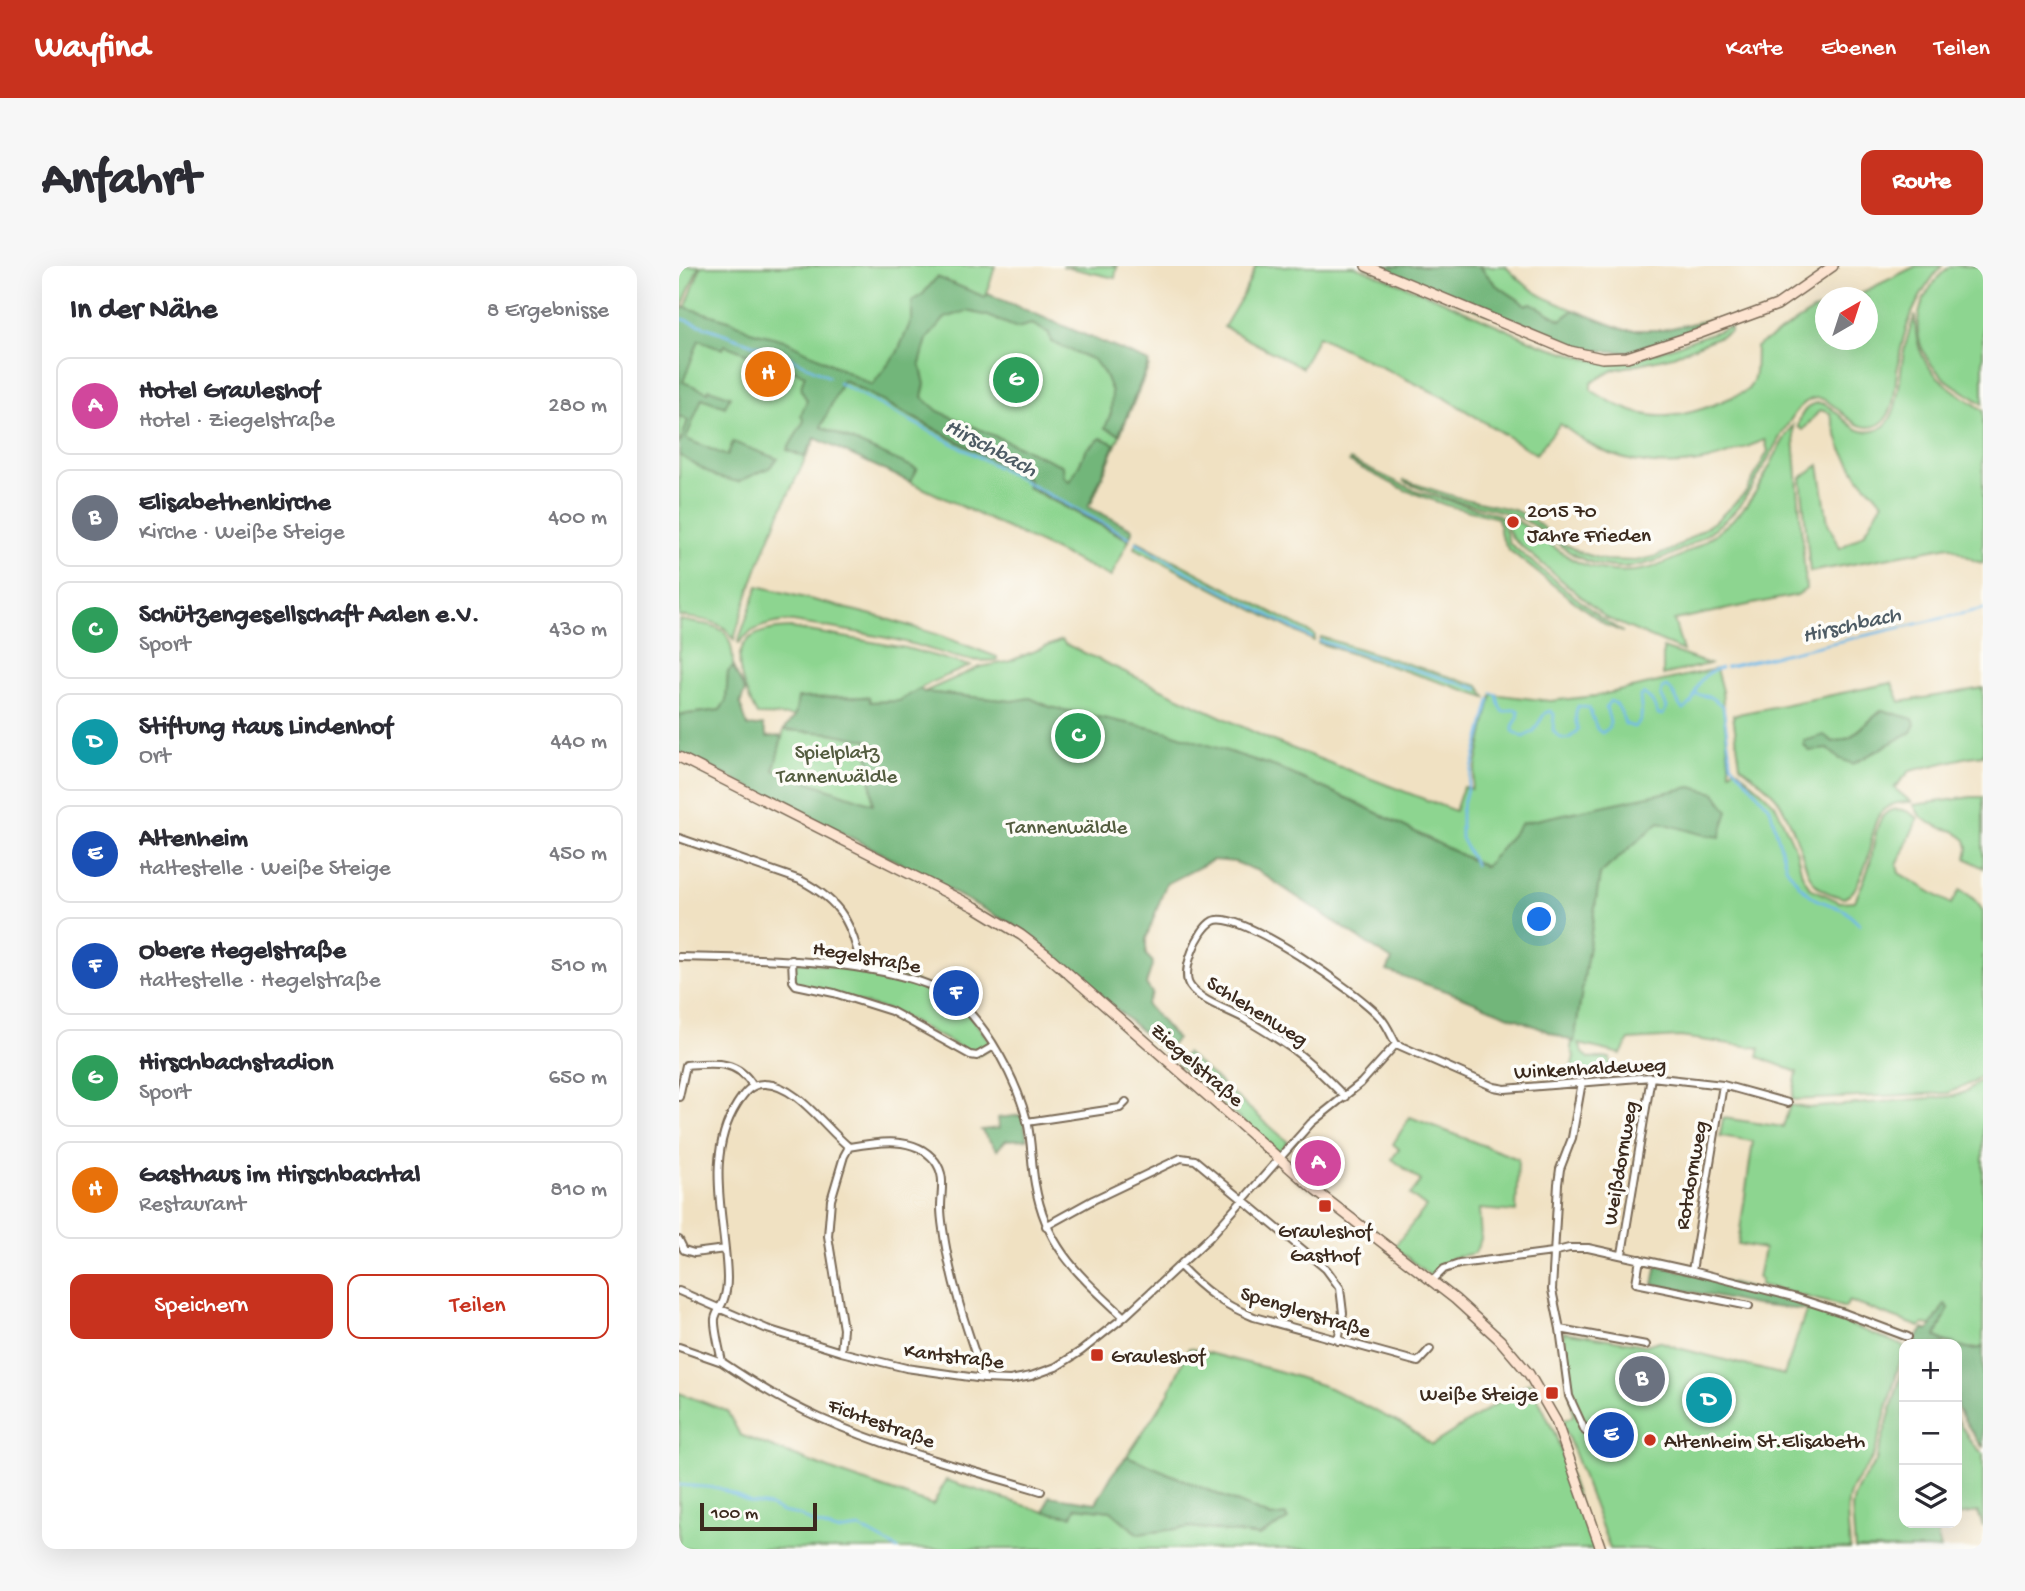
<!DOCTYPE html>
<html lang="de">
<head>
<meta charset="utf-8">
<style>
  body { margin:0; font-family:"Gochi Hand",sans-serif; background:#f7f7f7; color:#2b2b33 }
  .controls { position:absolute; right:21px; bottom:21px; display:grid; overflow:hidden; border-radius:14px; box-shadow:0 7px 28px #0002 }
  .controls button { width:63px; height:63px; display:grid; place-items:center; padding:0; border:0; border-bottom:2px solid #e1e1e2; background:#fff; color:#2b2b33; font:35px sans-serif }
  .compass { position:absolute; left:1136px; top:21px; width:63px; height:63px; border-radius:50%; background:#fff; box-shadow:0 7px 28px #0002; rotate:39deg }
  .scale { position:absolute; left:21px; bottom:18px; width:117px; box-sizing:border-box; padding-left:7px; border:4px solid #3b2a1e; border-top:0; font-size:19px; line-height:24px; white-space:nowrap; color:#3b2a1e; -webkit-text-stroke:5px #fdfcf7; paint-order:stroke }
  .you { position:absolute; left:861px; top:654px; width:24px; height:24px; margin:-18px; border:5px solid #fff; border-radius:50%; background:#1a73e8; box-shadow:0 0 0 10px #1a73e833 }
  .badge { display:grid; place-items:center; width:46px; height:46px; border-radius:50%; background:#c8321e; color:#fff; font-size:23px; font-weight:700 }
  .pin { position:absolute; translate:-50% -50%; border:4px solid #fff; box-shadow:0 2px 7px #0006 }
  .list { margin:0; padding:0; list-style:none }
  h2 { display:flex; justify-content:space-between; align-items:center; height:91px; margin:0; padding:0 28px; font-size:30px }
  h2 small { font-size:23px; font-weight:400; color:#7c7c81 }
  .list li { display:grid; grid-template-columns:46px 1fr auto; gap:21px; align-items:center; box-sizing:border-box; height:98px; margin:0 14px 14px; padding:0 14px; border:2px solid #e1e1e2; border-radius:14px }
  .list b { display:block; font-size:26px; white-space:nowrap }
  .list p { margin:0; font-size:23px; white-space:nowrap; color:#7c7c81 }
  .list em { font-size:23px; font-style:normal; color:#7c7c81 }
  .actions { display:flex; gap:14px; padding:21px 28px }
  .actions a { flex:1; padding:16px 0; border:2px solid #c8321e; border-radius:14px; text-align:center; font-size:24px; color:#c8321e }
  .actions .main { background:#c8321e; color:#fff }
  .icon { flex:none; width:38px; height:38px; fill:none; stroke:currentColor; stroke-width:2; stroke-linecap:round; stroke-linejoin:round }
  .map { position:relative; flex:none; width:1304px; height:1283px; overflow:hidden; border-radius:14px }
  header { display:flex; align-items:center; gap:42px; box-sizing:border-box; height:98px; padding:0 35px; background:#c8321e; color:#fff }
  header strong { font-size:33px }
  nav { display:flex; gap:38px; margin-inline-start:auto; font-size:24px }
  .intro { display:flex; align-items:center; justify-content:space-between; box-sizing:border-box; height:168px; padding:0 42px }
  h1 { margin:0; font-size:49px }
  .button { padding:18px 32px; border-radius:14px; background:#c8321e; color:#fff; font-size:24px; font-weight:700 }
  main { display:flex; gap:42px; padding:0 42px }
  aside { flex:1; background:#fff; border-radius:14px; box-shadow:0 7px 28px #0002 }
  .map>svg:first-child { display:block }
  .green { fill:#8dd590; stroke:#648057; stroke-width:2; fill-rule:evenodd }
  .forest { fill:#72b67a; stroke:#56704c; stroke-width:2 }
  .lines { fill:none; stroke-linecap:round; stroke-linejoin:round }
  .stream { stroke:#71bae9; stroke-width:2.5 }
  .street-casing { stroke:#7a6a57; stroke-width:10 }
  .secondary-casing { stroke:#7a6a57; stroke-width:12 }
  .street { stroke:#fff; stroke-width:6 }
  .secondary { stroke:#fde4d1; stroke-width:9 }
  .poi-dot { fill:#c8321e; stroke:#fdfcf7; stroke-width:2.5 }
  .labels { text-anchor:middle; stroke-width:7; stroke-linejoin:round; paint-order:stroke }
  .poi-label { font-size:21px; fill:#3b2a1e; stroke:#fdfcf7; text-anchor:start }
  .park-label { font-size:21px; fill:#545d40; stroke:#fdfcf7 }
  .street-label { font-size:21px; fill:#3b2a1e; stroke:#fdfcf7 }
  .water-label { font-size:23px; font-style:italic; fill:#4e5c65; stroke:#fdfcf7 }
</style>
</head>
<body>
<header>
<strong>Wayfind</strong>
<nav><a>Karte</a><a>Ebenen</a><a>Teilen</a></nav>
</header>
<div class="intro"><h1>Anfahrt</h1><a class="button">Route</a></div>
<main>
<aside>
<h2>In der Nähe<small>8 Ergebnisse</small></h2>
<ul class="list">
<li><span class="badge" style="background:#d1479c">A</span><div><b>Hotel Grauleshof</b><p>Hotel · Ziegelstraße</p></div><em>280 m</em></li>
<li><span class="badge" style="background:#6b7280">B</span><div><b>Elisabethenkirche</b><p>Kirche · Weiße Steige</p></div><em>400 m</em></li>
<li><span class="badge" style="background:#2e9e5b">C</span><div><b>Schützengesellschaft Aalen e.V.</b><p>Sport</p></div><em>430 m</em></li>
<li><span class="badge" style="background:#0f9aa8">D</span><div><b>Stiftung Haus Lindenhof</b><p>Ort</p></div><em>440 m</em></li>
<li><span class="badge" style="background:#1a4fb4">E</span><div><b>Altenheim</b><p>Haltestelle · Weiße Steige</p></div><em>450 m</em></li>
<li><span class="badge" style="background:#1a4fb4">F</span><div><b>Obere Hegelstraße</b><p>Haltestelle · Hegelstraße</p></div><em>510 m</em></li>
<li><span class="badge" style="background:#2e9e5b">G</span><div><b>Hirschbachstadion</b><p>Sport</p></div><em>650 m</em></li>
<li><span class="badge" style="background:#e8710a">H</span><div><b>Gasthaus im Hirschbachtal</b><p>Restaurant</p></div><em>810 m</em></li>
</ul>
<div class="actions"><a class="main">Speichern</a><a>Teilen</a></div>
</aside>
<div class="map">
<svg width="1304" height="1283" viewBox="0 0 1304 1283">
  <rect width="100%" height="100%" fill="#fdfcf7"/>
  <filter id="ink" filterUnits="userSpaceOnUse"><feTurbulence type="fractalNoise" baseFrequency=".0143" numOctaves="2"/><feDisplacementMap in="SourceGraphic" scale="14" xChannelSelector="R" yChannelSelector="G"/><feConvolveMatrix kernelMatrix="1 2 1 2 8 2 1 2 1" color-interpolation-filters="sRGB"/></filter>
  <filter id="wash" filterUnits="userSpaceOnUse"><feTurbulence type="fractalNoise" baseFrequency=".00686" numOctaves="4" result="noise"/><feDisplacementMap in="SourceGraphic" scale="28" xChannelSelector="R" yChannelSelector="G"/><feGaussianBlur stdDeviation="1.57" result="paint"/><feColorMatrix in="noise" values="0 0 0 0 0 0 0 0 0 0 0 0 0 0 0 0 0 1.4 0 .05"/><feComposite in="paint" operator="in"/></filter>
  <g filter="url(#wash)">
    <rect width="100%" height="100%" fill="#f0e1c2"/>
    <path class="green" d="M0,0H20L3,40L0,39Z
      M22,0H316L307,31L470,100L412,238L242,148L164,114L349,214L348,220L349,222L450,274L432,311L231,216L238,204L142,162C107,229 75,300 55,374C45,353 21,354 0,350V151L9,154L7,160L11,152L0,148V59Z
      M383,0H438L436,12Z
      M577,0H676L755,31L860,78L909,93L929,97L964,91L1051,61V66L994,90L934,104L912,117V124C972,164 1005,153 1067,125C1079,115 1076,96 1077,81L1136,44L1146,41V74H1188V32L1174,31L1237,0H1263C1237,29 1224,61 1219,100C1216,115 1217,138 1208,151C1203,158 1197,161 1190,161C1164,162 1149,114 1122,140C1116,145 1112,154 1107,161C1089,189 1077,222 1054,247C1046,255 1035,263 1025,270C988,295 945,313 901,292C879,282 862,260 839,251C820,243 798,240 778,235C761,230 744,224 728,217L724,214L777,231L835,244L852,252L883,277L902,287L925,294L957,295L978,290L994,283L1038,254L1067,226L1089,185L1086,174C1066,181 1046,191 1025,195C989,202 950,199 918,182C905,176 893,166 881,158L857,188L766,132L639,70L623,102L545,61L564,29Z
      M800,0H826C849,24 864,32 895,44L882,54L852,37L848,39L817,19Z
      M1271,0H1304V138C1291,129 1275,121 1263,110C1225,75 1235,31 1271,0Z
      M1236,49C1235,103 1264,117 1304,144V297L1296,295L1270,280L1131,306L1122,212L1140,199L1149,257L1161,282L1185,268L1204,236L1180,212L1162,182L1151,147L1141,144L1124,164L1119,161C1121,145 1135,129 1152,142C1167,153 1176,171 1198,164C1221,157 1220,111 1224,91C1226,77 1231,63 1236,49Z
      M1114,159L1127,323L1118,329L995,354L1004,385L927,352L834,273L829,264V255L830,253L838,255C860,267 878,287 901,297C947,315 984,303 1023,277C1039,266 1056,254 1068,238C1087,214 1096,184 1114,159Z
      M671,194L739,226L820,249L823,252L830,277L922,352L944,366L927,359L892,333L829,283L822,270L819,252L767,239L726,224L670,196Z
      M458,275L636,369L635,375L456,282Z
      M79,320L201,351L260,369L318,391V394C285,398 264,386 233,378C192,367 149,362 108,355C88,358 73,361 60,377L59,376Z
      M0,354C38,361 54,356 54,401L49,406L47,435L41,444L0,449Z
      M112,362L227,382L291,400L253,416L220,435L191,436L189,431L120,432L116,450L78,449C55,404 44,363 112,362Z
      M642,371L800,420L807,431L640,377Z
      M383,374L386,378L594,475L776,545L784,521L792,523L813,428L871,435L917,430L1037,403L1043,425L1051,506H1052L1056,501L1096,538L1117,584L1123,608L1131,622L1161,636L1176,635C1181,622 1189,608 1192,593C1196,576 1196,537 1224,544C1229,545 1234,549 1239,552L1218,599L1220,607L1272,638L1281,624C1291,629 1299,635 1304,646V808L1295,816L1269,827L1113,834L1118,806L1079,791L1081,782L1001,771L950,774L942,788L900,778L904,787L910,792H931L932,809L890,811L895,790L892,782L893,776H895L921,608L980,555L1022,568L1036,527L806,601L672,534L371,441L351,432L333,435L245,426L301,401L329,396Z
      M984,382L1030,398L984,409Z
      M1213,417L1221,436L1304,422V489L1289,491L1231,505L1215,522L1232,536C1191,535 1196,565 1188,595C1186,602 1183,609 1179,616C1176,624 1173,628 1165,632C1130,623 1131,612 1121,582C1116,567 1109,551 1101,537C1094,524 1072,509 1061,499L1054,449ZM1203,444L1233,453L1235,458L1232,466L1161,493L1149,483L1154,476L1170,472Z
      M105,464L151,467L188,474L194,539L94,504Z
      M1292,531H1304V602L1287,592L1289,582L1287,574L1275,565L1263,562L1249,556L1241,550L1235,539Z
      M113,694L232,713L279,735L315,780L298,790L212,745L117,719Z
      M507,787L609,876L599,887L498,798Z
      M1304,813V1081C1290,1086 1269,1078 1257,1070L1270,1042L1265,1039L1253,1059L1244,1058L1241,1061L1170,1035L1166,1042L1155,1038L1081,1019L1082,1013L1079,1012L1085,983L1059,978L1074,875L1041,870L1044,852L1104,861L1111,839L1129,842L1275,830L1286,826Z
      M731,851L839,893L837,946L800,943L802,973L796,987L773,992L753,1011L715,981L747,941L731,929L742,915L713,893L720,883L714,878Z
      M1130,1037L1165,1048L1163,1056L1225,1080L1196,1186C1191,1199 1181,1208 1174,1220C1164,1238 1170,1263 1171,1283H931L883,1155L894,1150L884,1066L967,1079L980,1075L999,1082L1105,1109Z
      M510,1082L603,1106L651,1122L730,1162L753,1179L851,1116L876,1168L916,1283H0V1127L48,1145L61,1169L155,1205L254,1239L267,1214L366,1246L397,1241L432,1245L459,1268L512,1261L581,1270L606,1250L593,1251L448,1190L490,1127Z
      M1225,1099V1257H1255L1262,1283H1176L1173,1242L1175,1231L1180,1220L1197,1195Z
      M1278,1153L1292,1176L1304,1188V1261L1299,1246L1278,1249Z"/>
    <path class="forest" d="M685,0H800L817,19L847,39L852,37L882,54L895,44L946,64H983L1029,54V61L947,86L910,84L876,74Z
      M258,11L306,31L309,28L470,96L440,168L426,162L432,147L433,126L426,109L415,94L372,76L370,67L353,58L338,62L309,50L288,45L266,52L248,73L241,98L246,118L243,131L259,145L384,200L385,211L391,216L408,183L422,172L436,178L409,241L454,263L450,273L349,221L350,213L164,114L142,161L238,203L231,216L136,172L125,191L108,184L125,155L122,149L128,134C121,124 121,120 126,109L105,100L96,99L46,79L44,83L20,74L4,116L29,126L30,123L51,130L46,141L23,132L7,173L48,190L54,176L99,193L90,202L59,216L38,211L0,189V175H2L9,154L0,150V42L4,43L5,41L53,55L71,65L105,74L193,119L218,87L233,53V35L244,28Z
      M54,401L66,425L61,438L69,461L84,459L88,471L103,470L95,504L194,538L188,474L151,467L105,464L116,450L119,432L190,431L191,436L220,435L240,423L245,426L333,435L351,432L371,441L486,465L597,501L672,534L806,601L843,557L1012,521L1036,527L1049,545L1041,571L1022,568L980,556L921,608L895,776L781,730L708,705L713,694L579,605L556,596L534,594L487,618L467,673V689L474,696L467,718L473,727L467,738L498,773L486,786L427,734L338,661L193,582L0,486V449L41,444L47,435L49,406Z
      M1203,444L1234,453L1236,458L1232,466L1174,498L1161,493L1149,483L1130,485L1125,479V475L1145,469L1154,476L1171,472Z
      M344,849L348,873L327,874L318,884L302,864L320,862L319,852Z
      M978,999L1130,1037L1126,1044L1076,1039L974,1018Z
      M1266,1038L1270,1042L1257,1070L1264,1075L1277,1078H1234L1244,1063L1249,1065Z
      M1278,1079L1295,1084L1304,1081V1181L1299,1176L1278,1142Z
      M448,1190L592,1251L606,1249L609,1254L580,1270L512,1261L459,1268L432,1245L397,1241L393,1250L366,1246L370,1230L417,1237L434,1207Z"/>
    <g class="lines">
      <path class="stream" d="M4,53L110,91L150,111
        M160,117L450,271
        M457,276L501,302L633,372
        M641,375L799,423
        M1047,401L1304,343
        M813,427L818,429L820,438L824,446L836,443L840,445L839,452L834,460V465L844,471L854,466L866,447L871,445L875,448L874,464C883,477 891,475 899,463C896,455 895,448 899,440L910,442L918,463L923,467L930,462L931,456L927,441L931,435C941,437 943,450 946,458L955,461C967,452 961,442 961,430L965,428C973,432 975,440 979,448L984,449L988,441L982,429L983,423L988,421C997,426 997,437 1004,444C1023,434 1008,412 1042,402
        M1015,428L1031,431L1044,440L1052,497L1091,542L1107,601L1120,619L1136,633L1165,644L1181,659
        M796,599L782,572V546L811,433
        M0,1219L40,1222L72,1237L91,1240L103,1246L120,1249L133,1257L158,1265L181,1262L219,1283"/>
    </g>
  </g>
  <g filter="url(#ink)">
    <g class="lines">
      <g class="street-casing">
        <path id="street" d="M0,572L121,614C164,636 172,658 183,702
          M0,691C68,692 228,692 280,736C310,763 338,815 348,855C353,875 352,897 356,918C367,982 400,1009 445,1051
          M113,694L114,715L117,719L155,727L212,745L291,789L298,790L315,780
          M903,816L893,872L881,903L879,918L873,1024L881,1063L890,1130L906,1165
          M0,831L7,799C33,797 59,793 74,820
          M666,831C648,813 628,792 606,778C593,769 579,761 566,753C550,744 521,735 511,720C501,706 519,663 534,655C560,642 681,728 701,751C708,758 712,769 717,778
          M348,856L441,842L447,836
          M170,881C146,862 118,819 86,818C72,817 65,827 58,838C24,892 47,954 48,1012C48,1019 47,1027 45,1033C43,1040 37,1046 36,1053C35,1062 41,1085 43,1096C74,1117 107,1137 141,1152C212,1184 288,1203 362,1225
          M170,881C198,876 236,869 256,895C267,910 262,924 262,941C262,948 263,956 264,963C271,1015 288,1064 305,1113
          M367,960L414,934L502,892L516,894L647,1003L661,1022L664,1047L659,1075
          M0,974L5,984L15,987L46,983
          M943,988L972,811
          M961,993L957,1017L1070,1040
          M501,1000C525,1025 543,1038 575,1051L739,1096L751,1083
          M1013,1005L1044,819
          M753,1015L765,1003L780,998L874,986L890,982H909L1013,1005L1118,1032L1165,1047L1229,1071
          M0,1025L88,1063L162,1086L227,1102L305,1113L331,1114L352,1110L377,1101L402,1085L445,1051L531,971L632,857L682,817L717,778L815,821L826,823L972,811L1044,819L1109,837
          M881,1063L967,1079
          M0,1081L43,1096
          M162,1086L164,1063L149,970L152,934L165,890L170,881"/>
      </g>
      <g class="secondary-casing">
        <path id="secondary" d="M687,0L891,85L923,92L948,91L1019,68L1098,39L1154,0
          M0,491L296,641L342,669L367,688L637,925L776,1033L821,1074L850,1108L877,1155L922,1283"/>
      </g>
      <use href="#street" class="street"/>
      <use href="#secondary" class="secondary"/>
    </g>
  </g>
  <g class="poi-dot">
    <circle cx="834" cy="256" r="7"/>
    <rect x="639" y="933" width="14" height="14" rx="3.5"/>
    <rect x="411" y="1082" width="14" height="14" rx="3.5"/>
    <rect x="866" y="1120" width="14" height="14" rx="3.5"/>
    <circle cx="971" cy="1174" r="7"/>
  </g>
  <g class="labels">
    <g class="poi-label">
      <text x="848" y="251">2015 70<tspan x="848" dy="24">Jahre Frieden</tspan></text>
      <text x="646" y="971" text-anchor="middle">Grauleshof<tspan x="646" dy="24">Gasthof</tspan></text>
      <text x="432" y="1096">Grauleshof</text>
      <text x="859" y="1134" text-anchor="end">Weiße Steige</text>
      <text x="985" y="1181">Altenheim St.Elisabeth</text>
    </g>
    <g class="park-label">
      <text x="158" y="492">Spielplatz<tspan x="158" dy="24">Tannenwäldle</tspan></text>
      <text x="388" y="567">Tannenwäldle</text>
    </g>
    <g class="street-label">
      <text transform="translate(188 690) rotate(10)" y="7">Hegelstraße</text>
      <text transform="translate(579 744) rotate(32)" y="7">Schlehenweg</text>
      <text transform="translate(519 798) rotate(41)" y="7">Ziegelstraße</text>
      <text transform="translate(911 801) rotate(-3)" y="7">Winkenhaldeweg</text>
      <text transform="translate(940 897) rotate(-80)" y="7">Weißdornweg</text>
      <text transform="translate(1011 909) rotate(-80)" y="7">Rotdornweg</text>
      <text transform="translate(627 1045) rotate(17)" y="7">Spenglerstraße</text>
      <text transform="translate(275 1089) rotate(7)" y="7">Kantstraße</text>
      <text transform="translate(203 1156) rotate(20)" y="7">Fichtestraße</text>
    </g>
    <g class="water-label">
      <text transform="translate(313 180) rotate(28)" y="8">Hirschbach</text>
      <text transform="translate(1172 357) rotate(-13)" y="8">Hirschbach</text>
    </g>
  </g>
</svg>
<div class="controls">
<button>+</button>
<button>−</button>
<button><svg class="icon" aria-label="layers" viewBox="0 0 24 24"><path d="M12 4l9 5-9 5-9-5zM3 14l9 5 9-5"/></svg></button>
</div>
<svg class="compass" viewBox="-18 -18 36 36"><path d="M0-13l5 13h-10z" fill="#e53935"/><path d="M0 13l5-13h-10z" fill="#7c7c81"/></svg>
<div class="scale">100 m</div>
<div class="you"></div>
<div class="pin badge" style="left:639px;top:897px;background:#d1479c">A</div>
<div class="pin badge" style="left:963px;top:1113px;background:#6b7280">B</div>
<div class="pin badge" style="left:399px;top:470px;background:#2e9e5b">C</div>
<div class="pin badge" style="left:1030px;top:1134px;background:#0f9aa8">D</div>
<div class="pin badge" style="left:932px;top:1169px;background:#1a4fb4">E</div>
<div class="pin badge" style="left:277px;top:727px;background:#1a4fb4">F</div>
<div class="pin badge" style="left:337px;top:114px;background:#2e9e5b">G</div>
<div class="pin badge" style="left:89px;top:108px;background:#e8710a">H</div>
</div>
</main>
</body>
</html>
